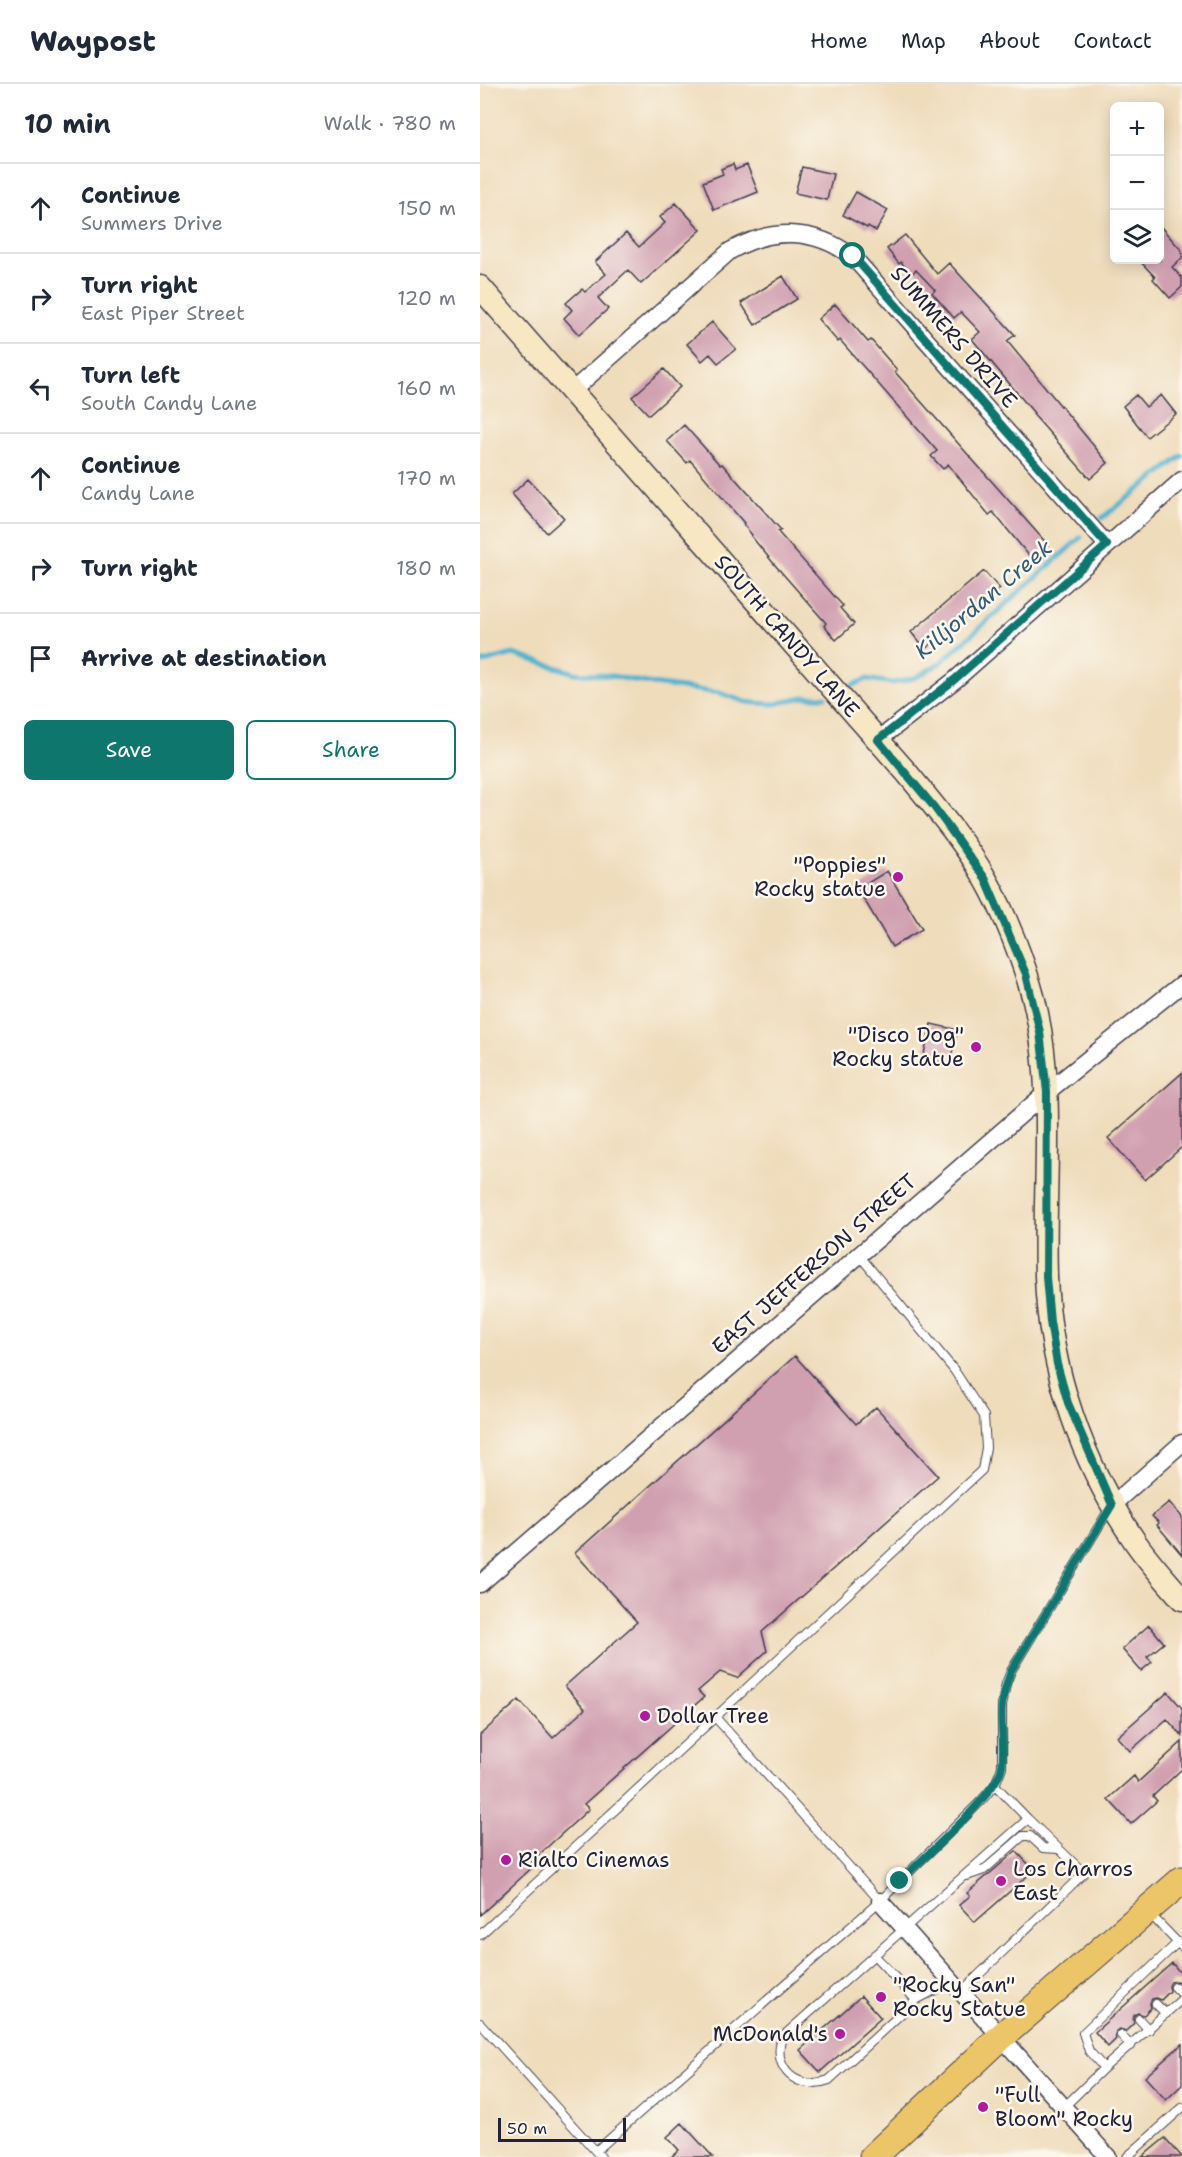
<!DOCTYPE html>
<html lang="en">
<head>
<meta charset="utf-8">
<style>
  body { margin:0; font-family:"Shantell Sans",sans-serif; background:#f2f2f3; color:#1f2937 }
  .controls { position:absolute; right:18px; top:18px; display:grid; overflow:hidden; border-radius:9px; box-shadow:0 3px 15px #0003 }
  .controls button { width:54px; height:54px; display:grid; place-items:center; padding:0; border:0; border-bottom:2px solid #e0e1e3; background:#fff; color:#1f2937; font:30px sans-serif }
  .scale { position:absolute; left:18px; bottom:15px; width:128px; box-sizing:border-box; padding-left:6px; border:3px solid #22223b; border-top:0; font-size:16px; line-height:21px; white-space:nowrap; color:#22223b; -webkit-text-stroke:4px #fbf7ec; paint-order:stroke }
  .stop { position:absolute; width:18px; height:18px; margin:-14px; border:4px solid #0f766e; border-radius:50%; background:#fff }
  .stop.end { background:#0f766e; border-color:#fff; box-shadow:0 2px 6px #0008 }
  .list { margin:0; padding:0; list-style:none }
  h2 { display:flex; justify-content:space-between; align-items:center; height:78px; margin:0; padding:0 24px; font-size:26px }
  h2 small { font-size:20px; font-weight:400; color:#747a83 }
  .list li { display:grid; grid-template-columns:39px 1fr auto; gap:18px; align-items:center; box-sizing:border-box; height:90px; padding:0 24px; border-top:2px solid #e0e1e3 }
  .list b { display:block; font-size:22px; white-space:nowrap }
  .list p { margin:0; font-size:20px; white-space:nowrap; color:#747a83 }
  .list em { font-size:20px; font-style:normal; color:#747a83 }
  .actions { display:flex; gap:12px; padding:18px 24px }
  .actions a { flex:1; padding:14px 0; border:2px solid #0f766e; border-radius:9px; text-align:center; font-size:21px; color:#0f766e }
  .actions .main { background:#0f766e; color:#fff }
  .icon { flex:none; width:33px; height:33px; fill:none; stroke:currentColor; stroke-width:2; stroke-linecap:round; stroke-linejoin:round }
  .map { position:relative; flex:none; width:702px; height:2073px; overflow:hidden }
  header { display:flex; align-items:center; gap:36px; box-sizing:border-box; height:84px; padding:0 30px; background:#fff; border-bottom:2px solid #e0e1e3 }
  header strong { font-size:28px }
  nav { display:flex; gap:33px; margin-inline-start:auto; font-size:21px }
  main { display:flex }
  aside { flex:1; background:#fff }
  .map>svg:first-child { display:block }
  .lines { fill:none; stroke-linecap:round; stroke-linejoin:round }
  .stream { stroke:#52b2d0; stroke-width:5 }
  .building { fill:#d09fb0 }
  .service-casing { stroke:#413e4e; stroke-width:10 }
  .minor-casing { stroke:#413e4e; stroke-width:19 }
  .secondary-casing { stroke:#413e4e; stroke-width:25 }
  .trunk-casing { stroke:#413e4e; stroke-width:29 }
  .service { stroke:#fff; stroke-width:8 }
  .minor { stroke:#fff; stroke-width:16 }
  .secondary { stroke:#f7e8c3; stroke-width:22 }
  .trunk { stroke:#ecc569; stroke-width:27 }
  .route { stroke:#0f766e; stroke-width:8 }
  .poi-dot { fill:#b5179e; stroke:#fbf7ec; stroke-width:2 }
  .labels { text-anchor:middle; stroke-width:5; stroke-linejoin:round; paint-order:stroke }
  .street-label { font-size:21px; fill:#22223b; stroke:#fbf7ec }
  .poi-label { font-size:21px; fill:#22223b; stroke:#fbf7ec; text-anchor:start }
  .water-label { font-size:22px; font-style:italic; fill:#355c77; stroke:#fbf7ec }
</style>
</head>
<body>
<header>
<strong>Waypost</strong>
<nav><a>Home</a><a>Map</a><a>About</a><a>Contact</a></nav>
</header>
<main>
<aside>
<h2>10 min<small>Walk · 780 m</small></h2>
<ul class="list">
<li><svg class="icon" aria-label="ahead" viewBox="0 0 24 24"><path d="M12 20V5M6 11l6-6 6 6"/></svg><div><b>Continue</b><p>Summers Drive</p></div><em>150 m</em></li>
<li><svg class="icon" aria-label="right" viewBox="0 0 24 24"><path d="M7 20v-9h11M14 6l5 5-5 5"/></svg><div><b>Turn right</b><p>East Piper Street</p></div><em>120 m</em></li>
<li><svg class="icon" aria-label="left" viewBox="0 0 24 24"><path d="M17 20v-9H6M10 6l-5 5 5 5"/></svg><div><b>Turn left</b><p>South Candy Lane</p></div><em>160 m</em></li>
<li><svg class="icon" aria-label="ahead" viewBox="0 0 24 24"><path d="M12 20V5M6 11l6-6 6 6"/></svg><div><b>Continue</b><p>Candy Lane</p></div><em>170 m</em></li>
<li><svg class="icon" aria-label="right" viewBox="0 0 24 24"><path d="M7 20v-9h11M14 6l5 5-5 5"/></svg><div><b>Turn right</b></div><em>180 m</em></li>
<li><svg class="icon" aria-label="arrive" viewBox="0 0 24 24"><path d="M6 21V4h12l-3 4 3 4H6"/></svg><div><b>Arrive at destination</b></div></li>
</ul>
<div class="actions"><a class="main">Save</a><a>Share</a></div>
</aside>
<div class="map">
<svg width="702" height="2073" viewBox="0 0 702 2073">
  <rect width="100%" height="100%" fill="#fbf7ec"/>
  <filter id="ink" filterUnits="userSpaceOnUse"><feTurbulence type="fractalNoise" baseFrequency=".0167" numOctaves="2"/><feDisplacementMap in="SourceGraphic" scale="12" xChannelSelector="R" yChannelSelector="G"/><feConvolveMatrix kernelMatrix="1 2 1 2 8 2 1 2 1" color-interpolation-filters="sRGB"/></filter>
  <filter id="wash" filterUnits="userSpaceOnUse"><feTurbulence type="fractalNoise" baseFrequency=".008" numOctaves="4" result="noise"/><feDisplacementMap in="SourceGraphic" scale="24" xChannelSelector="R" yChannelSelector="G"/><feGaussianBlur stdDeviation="1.35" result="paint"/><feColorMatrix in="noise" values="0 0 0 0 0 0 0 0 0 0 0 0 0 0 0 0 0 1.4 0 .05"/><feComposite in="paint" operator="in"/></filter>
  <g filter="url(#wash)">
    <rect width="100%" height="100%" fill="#efdcbb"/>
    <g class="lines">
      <path class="stream" d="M622,434L702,372
        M0,579L33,570L95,589L132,592L173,600L240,609L266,618L276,619L295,620L324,613H345
        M371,602L387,595L412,599L423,597L437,593L460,579L601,453"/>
    </g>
    <g id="blocks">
      <path class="building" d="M253,80L255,86L267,81L278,108L234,126L223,98L243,90L241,85Z
        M322,83L353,90L347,116L315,109Z
        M376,108L408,126L396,147L388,142L387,144L363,131Z
        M196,119L221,146L161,200L148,186L118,214L128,225L99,251L84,234L92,226L86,219L102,205L105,208L126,190L115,178L146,149L159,163L185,139L180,133Z
        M680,142L702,167V174L692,183L702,194V203L690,214L673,195L675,193L659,176H680Z
        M425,151L457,190L469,179L535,251L527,257L628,379L610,395L553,330L554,329L492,255L500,248L481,228L474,234L452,209L455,206L436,186L431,190L421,178L419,180L407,165Z
        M303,192L317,215L275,241L261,219Z
        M355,220L388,258L391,256L417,286L415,288L568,461L551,474L513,428L509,431L468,380L463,385L451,372L457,367L360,256L358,258L338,235Z
        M232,238L256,265L238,279L230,270L222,277L207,260Z
        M184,285L200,303L169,331L152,313Z
        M656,311L666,323L681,311L696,330L667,353L643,322Z
        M204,341L240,381L242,380L301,446L298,448L363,522L360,524L374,540L356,556L344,542L346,539L295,481L271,452L272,451L263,440L264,439L210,376L207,379L187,357Z
        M48,395L84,434L67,449L32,410Z
        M504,487L520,505L445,565L431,548Z
        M407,787L442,845L412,863L378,805Z
        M451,940L478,946L469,980L443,974Z
        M702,989V1063L665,1096L628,1054Z
        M315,1272L376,1340L396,1323L458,1392L282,1548L287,1567L257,1594L240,1588L218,1607L224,1613L104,1720L109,1725L52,1777L55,1781L0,1831V1651L39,1616L73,1654L105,1625L85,1602L157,1538L95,1469Z
        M689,1418L702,1433V1471L677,1441L679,1439L672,1432Z
        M669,1541L684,1559L667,1573L672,1578L661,1587L642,1565Z
        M688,1608L702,1624V1652L687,1635L650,1667L637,1653Z
        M702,1658V1685L673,1712L677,1717L651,1740L628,1715L654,1692L658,1698Z
        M536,1767L554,1786L495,1838L479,1821L490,1812L487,1809Z
        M692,1879L702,1891V1896L700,1898L696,1897L691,1898L689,1902L690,1907L681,1916L677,1914L672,1915L670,1919L671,1924L664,1931L658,1929L654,1931L653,1936L654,1939L646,1947L640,1945L636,1947L635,1952L636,1955L628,1963L615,1948Z
        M381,1912L401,1934L340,1988L320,1966Z
        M702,1960V2001L686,2016L665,1993Z
        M202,2039L233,2073H191L199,2066L187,2053Z
        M685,2054L702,2073H662Z"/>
    </g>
  </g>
  <g filter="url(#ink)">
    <use href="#blocks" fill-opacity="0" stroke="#413e4e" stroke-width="1.5"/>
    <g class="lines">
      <g class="service-casing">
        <path id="service" d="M235,1633L400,1817
          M515,1701L548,1735
          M487,1792L504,1786L543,1752H550L563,1764L578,1765
          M669,1829L702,1863
          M0,1851L502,1386L506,1364L504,1332L474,1286L379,1171
          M394,1871L436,1916
          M472,1897L436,1916L349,1996C318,2008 291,1985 302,1953L548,1735L604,1789L482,1907
          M695,1903L702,1910
          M676,1920L686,1930
          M659,1935L669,1946
          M0,1939L121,2073
          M641,1951L651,1962
          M624,1984L609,1967L603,1949L697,1859
          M584,2023L624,1984L702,1915
          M116,2067L400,1817L501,1717L515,1701L522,1683V1622L526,1600L531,1587L630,1424
          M647,2073L702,2024"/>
      </g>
      <g class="minor-casing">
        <path id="minor" d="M91,308L250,167C291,143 335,144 373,173L627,461
          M398,656L475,596L702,396
          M632,1421L702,1359
          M0,1500L567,1008L702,900
          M400,1817L628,2073"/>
      </g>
      <g class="secondary-casing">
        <path id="secondary" d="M0,203L427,689C454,722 484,757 505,794C525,829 544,878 554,916C576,1006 563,1100 566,1192C569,1286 603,1382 656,1459C670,1479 686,1496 702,1515"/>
      </g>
      <g class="trunk-casing">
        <path id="trunk" d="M393,2073L522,1952L702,1796"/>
      </g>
      <use href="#service" class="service"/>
      <use href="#minor" class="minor"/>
      <use href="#secondary" class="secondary"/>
      <use href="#trunk" class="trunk"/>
    </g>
  </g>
  <g class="lines" filter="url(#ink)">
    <path class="route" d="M373,172L627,461L474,596L398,656L454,723L505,794L546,890L560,948L567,1008L566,1193L570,1238L577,1280L588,1319L632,1421L531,1587C527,1598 523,1610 522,1622C520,1642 525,1662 522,1682C518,1710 443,1774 420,1797"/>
  </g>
  <g class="poi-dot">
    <circle cx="418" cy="793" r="6"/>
    <circle cx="496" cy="963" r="6"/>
    <circle cx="165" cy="1632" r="6"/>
    <circle cx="26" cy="1776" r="6"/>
    <circle cx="521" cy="1797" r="6"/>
    <circle cx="401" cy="1913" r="6"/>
    <circle cx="360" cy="1950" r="6"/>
    <circle cx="503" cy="2023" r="6"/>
  </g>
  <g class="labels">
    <g class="street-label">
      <text transform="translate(474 253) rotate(49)" y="7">SUMMERS DRIVE</text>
      <text transform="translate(307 552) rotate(49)" y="7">SOUTH CANDY LANE</text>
      <text transform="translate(334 1180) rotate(-41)" y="7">EAST JEFFERSON STREET</text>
    </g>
    <g class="poi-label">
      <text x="406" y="788" text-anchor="end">"Poppies"<tspan x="406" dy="24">Rocky statue</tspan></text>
      <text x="484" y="958" text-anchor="end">"Disco Dog"<tspan x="484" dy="24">Rocky statue</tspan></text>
      <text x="177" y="1639">Dollar Tree</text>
      <text x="38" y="1783">Rialto Cinemas</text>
      <text x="533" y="1792">Los Charros<tspan x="533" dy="24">East</tspan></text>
      <text x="413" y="1908">"Rocky San"<tspan x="413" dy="24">Rocky Statue</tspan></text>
      <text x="348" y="1957" text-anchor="end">McDonald's</text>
      <text x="515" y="2018">"Full<tspan x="515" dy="24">Bloom" Rocky</tspan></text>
    </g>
    <g class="water-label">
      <text transform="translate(503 515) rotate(-40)" y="8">Killjordan Creek</text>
    </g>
  </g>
</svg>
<div class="controls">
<button>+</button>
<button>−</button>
<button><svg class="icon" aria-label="layers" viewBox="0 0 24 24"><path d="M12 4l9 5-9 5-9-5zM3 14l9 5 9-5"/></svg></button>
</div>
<div class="scale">50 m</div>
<div class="stop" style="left:373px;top:172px"></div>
<div class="stop end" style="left:420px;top:1797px"></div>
</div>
</main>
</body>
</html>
